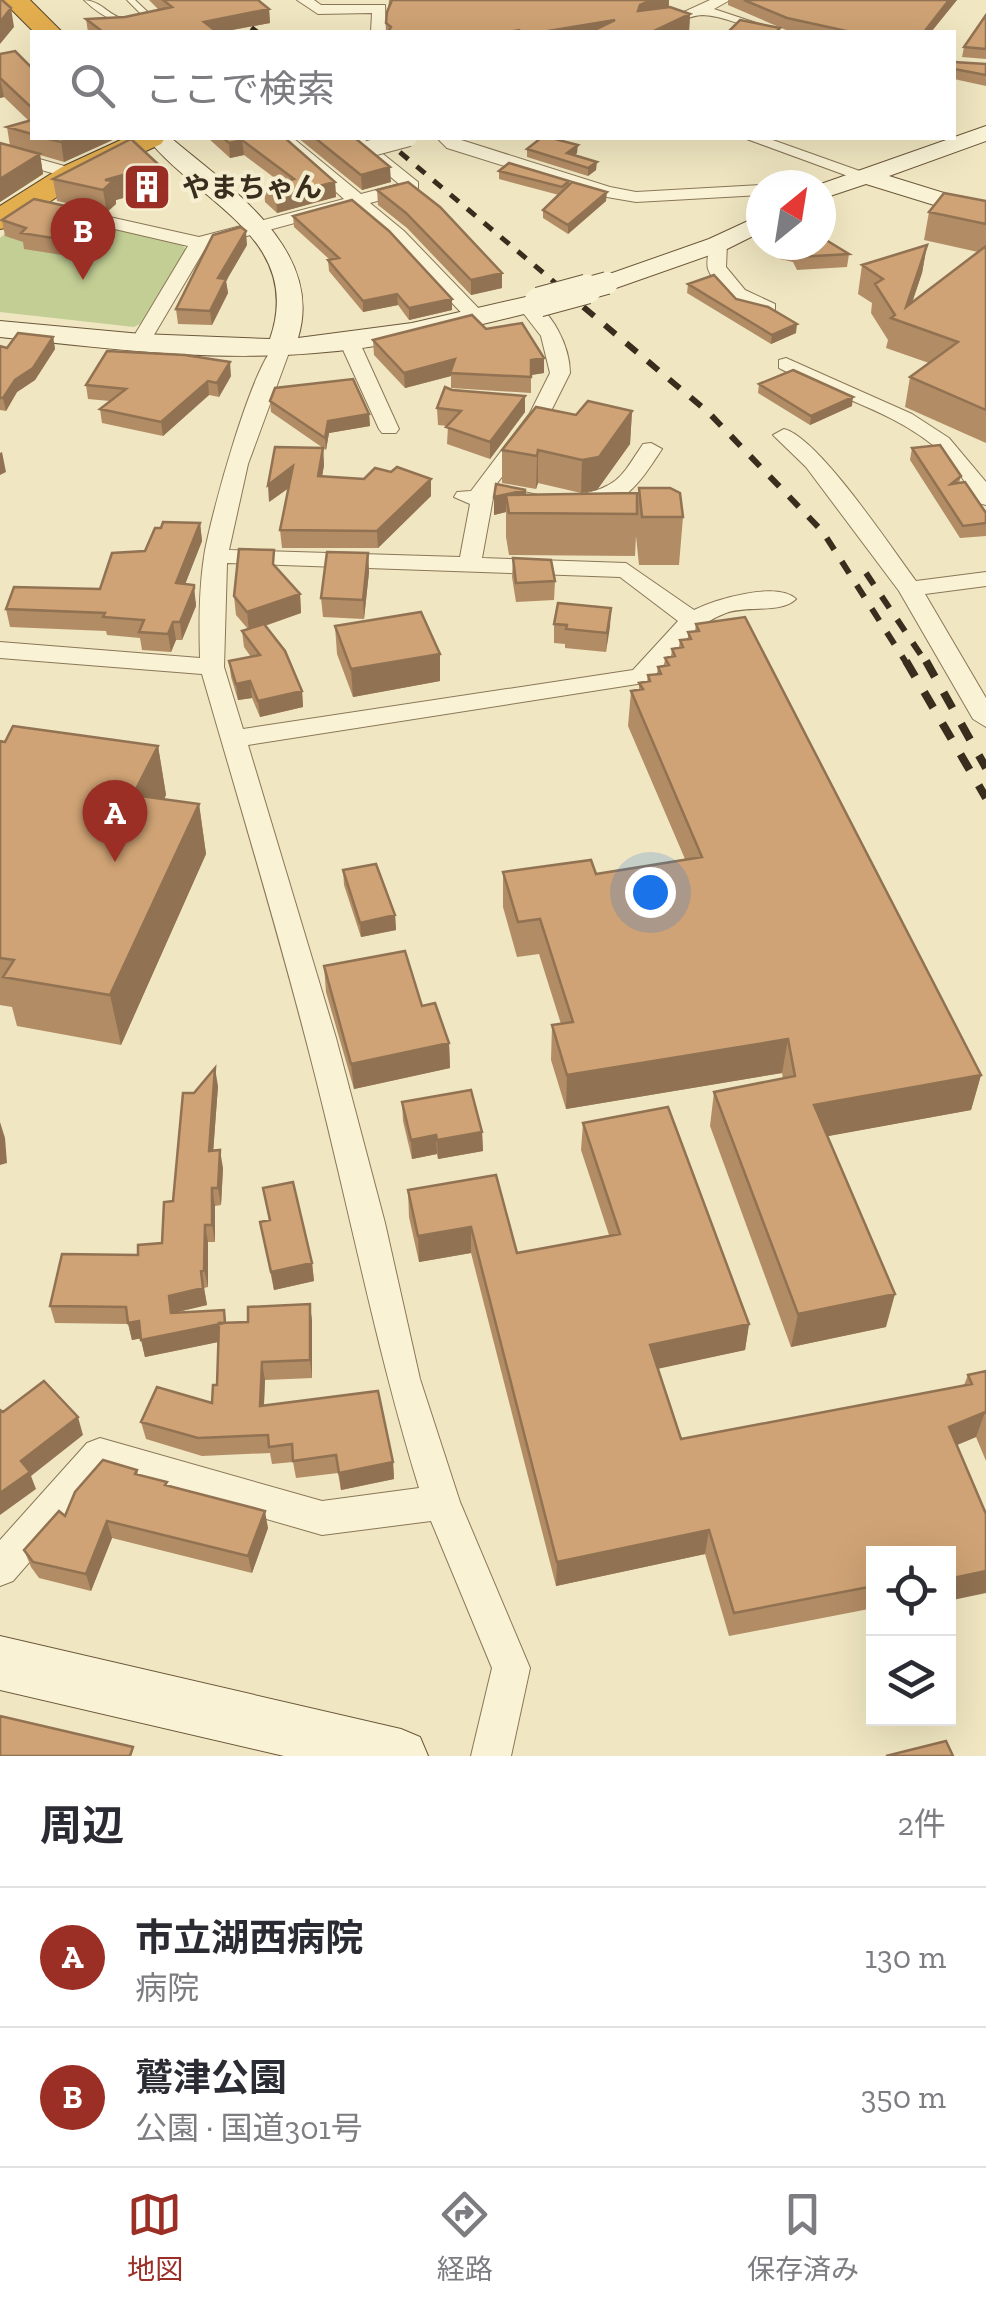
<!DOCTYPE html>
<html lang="ja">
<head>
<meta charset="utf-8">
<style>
  body { margin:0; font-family:"Zilla Slab","Noto Sans JP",serif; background:#f7f7f7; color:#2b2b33 }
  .controls { position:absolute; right:30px; bottom:30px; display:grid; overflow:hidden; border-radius:0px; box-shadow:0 10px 40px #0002 }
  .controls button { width:90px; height:90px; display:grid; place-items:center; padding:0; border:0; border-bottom:2px solid #e1e1e2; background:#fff; color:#2b2b33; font:50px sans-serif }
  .compass { position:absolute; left:746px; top:170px; width:90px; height:90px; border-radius:50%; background:#fff; box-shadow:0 10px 40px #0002; rotate:30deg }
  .you { position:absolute; left:650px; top:892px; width:35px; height:35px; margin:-25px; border:8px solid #fff; border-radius:50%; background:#1a73e8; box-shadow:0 0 0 15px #1a73e833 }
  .badge { display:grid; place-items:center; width:65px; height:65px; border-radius:50%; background:#9b2f25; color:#fff; font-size:32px; font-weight:700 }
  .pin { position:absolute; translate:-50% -82px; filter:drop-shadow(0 2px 5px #0008) }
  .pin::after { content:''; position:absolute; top:52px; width:35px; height:30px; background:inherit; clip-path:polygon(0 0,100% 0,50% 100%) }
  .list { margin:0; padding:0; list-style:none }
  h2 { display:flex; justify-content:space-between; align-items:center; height:130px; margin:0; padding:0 40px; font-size:42px }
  h2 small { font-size:32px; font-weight:400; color:#7c7c81 }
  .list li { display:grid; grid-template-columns:65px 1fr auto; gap:30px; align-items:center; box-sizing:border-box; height:140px; padding:0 40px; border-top:2px solid #e1e1e2 }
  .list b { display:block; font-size:38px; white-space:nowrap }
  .list p { margin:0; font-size:32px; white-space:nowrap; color:#7c7c81 }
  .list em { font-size:32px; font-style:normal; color:#7c7c81 }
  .icon { flex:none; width:55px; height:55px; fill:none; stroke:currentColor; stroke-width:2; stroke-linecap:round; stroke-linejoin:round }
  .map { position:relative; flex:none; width:986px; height:1756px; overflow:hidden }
  .search { position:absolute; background:#fff; box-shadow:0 10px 40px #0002; left:30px; right:30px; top:30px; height:110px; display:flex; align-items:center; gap:25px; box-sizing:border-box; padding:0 35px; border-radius:0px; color:#7c7c81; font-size:38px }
  .sheet { height:410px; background:#fff }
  nav { display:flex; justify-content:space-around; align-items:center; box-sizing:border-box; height:140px; border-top:2px solid #e1e1e2; background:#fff; font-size:28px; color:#7c7c81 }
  nav a { display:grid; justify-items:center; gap:5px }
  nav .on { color:#9b2f25 }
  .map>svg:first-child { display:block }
  .green { fill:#c2ce94 }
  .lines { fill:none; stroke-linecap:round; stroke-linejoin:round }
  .lane-casing { stroke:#8a7758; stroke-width:2 }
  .street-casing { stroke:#8a7758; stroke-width:2 }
  .secondary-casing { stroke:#6c583b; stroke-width:2 }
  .highway-casing { stroke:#57442c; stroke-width:2 }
  .lane { fill:#faf2d4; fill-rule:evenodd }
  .street { fill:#faf2d4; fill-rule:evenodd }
  .secondary { fill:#faf2d4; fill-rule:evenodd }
  .highway { fill:#e3ae4e; fill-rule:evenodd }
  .rail-far2 { stroke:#392d1d; stroke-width:5; stroke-dasharray:11 11; stroke-linecap:butt }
  .rail-far1 { stroke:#392d1d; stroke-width:6; stroke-dasharray:14 14; stroke-linecap:butt }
  .rail { stroke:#392d1d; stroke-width:8; stroke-dasharray:18 18; stroke-linecap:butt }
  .street-bridge-casing { stroke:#8a7758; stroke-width:18; stroke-linecap:butt }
  .secondary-bridge-far1-casing { stroke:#6c583b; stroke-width:24; stroke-linecap:butt }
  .secondary-bridge-casing { stroke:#6c583b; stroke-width:31; stroke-linecap:butt }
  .street-bridge { stroke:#faf2d4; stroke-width:16 }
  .secondary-bridge-far1 { stroke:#faf2d4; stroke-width:22 }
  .secondary-bridge { stroke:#faf2d4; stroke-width:29 }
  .wall { fill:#b28c65 }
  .shaded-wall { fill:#917252 }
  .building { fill:#cfa375; stroke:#917252; stroke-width:2.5 }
  .labels { text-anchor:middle; stroke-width:8; stroke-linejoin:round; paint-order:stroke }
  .far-poi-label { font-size:28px; font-weight:bold; fill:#392d1d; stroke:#f7efd1; text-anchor:start }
</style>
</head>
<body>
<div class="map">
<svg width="986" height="1756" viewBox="0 0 986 1756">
  <rect width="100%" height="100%" fill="#f0e6c1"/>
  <path class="green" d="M32,211L180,243L186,249L140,324L134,327L0,312V238Z"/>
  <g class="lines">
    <g class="lane-casing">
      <path id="lane" d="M84,0C109,2 112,28 142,15L127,0H135L151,15C126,31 104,19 84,0Z"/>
    </g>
    <g class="street-casing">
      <path id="street" d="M297,0H314L321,5H385L386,32H371L372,13L318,14Z
        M710,0H730L714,9L783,32C754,34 730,16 703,15C683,15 665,34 640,32Z
        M275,138H293L361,194L399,184L345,138H363L418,182V190L370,203L404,231L484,314V322H470L392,239L354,207L206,247L148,345H134L131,341L188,246L50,214L47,210L56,205L199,237L344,199Z
        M437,138H455L610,187L636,192L761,185V195L636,202L601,196L447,148Z
        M744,138H767L871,175L856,179Z
        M0,148L75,169L78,173L69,178L0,158Z
        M718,239L727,244L726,267L745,290L775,304V312C751,316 717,292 708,269C706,263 709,251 709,244Z
        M527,299C552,309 570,347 570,373L549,415L495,486L538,495L541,500L530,507L493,498L482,558L626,563L694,610C716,599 777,581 796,599C781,614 747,605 726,613C693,625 671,655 650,682L248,745L336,1038L385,1223L420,1379L460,1502L530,1668L511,1756H471L492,1668L431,1521L322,1535L107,1473L13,1581L0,1586V1540L87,1443L100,1438L322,1501L419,1488C377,1352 350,1213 315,1075C281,940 240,806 202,674L0,658V642L200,658C199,625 199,589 204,557C208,526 255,349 281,341L291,347L248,464L229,550L460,557L470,504L454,497L457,492L471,491L530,413L550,373L541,336L517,305ZM227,563L620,577L678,621L633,670L243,729L224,667Z
        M349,335L359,341L399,429L396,433H382L379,429L339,341Z
        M786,358L912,414L949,438L986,482V505L978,503C966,485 957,466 941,452C896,411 831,396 779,368V360Z
        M784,429C818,437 892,549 916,581L986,572V586L925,594L986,698V727L973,719L899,591L806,467L773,435Z
        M651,443L662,449C642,479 621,515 579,505L576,500L579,495C619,486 621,477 643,444Z"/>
    </g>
    <g class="secondary-casing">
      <path id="secondary" d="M986,126V141L889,176L986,206V221L866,184L821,199L818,185Z
        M147,138H171C229,187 325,250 298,338L412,323L539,294L552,302L548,308C471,327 394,347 315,353C210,362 104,348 0,337V321L141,334L270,339C305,238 197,202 147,138Z
        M761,215V232L727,249L616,288H598L594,283L598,278L709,239Z
        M0,1636L401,1729L420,1737L428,1756H284L0,1690Z"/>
    </g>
    <g class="highway-casing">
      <path id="highway" d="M2,0H30L62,32H34Z
        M125,138H165L161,144L83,180L11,227L0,229V206L62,167Z"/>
    </g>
    <use href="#lane" class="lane"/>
    <use href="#street" class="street"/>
    <use href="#secondary" class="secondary"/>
    <use href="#highway" class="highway"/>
    <path class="rail-far2" d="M217,0L257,32
      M383,138L565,291"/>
    <path class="rail-far1" d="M562,289L708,412L823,532L907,664
      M866,573L927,664"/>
    <path class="rail" d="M906,661L986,798
      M926,661L986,768"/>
    <g class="street-bridge-casing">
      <path id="street-bridge" d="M368,149L409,138"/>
    </g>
    <g class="secondary-bridge-far1-casing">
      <path id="secondary-bridge-far1" d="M578,291L607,283"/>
    </g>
    <g class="secondary-bridge-casing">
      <path id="secondary-bridge" d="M539,302L587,289"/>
    </g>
    <use href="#street-bridge" class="street-bridge"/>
    <use href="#secondary-bridge-far1" class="secondary-bridge-far1"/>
    <use href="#secondary-bridge" class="secondary-bridge"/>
  </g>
  <path class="wall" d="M149,0H258L269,9L270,23L221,32H88L86,19L125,17L159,10Z
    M389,0H669V7L690,14L689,32H386Z
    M728,0H957L931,32H797L786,30L728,5Z
    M986,15V59L962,57L964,47Z
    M0,54L32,68V138H117L64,162L40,155L43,174L0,202V143L10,146L7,127L29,121L4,97L0,98Z
    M954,62L986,64V86L954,79Z
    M208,138H285L335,182L336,197L277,213L265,202L264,187L280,182L244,155L230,158Z
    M298,138H355L391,182L362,190Z
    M527,149L577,153L575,155L596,170L588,176L527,157Z
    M499,171L569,181V185L606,201L568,234L543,218V210L559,195L499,179Z
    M53,179L162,187L116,200V204L107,212L57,201Z
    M377,190L502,288L471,295L407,228L378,205Z
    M986,201V443L905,407L910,377L929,363L886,348L888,340L871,313L872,303L858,294L862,265L927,245L922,273L912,302L978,252L924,240L929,212Z
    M293,216L452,299V310L409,320L398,305L363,312L329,271L328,260L329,259L294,227Z
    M2,220L91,227L62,255L24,249L23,242L5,236Z
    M247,245L226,281L228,293L212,325L178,324L176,309Z
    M782,246L849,254L847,267L797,270L793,262L780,259Z
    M688,284L736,299L796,333L771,344L687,293Z
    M486,329L544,373L531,375V393L451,388V376L405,388L374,355L373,340Z
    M53,337L55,349L35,380L17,392L6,411L0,410V346L7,348Z
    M231,376L219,397L209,395L163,436L102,423L100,409L110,401L88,399L86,385Z
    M759,384L852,406L810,425L758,393Z
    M452,390L525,412L490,459L447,444L448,426L438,425L437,408Z
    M270,401L369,414L370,426L329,433L326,450L271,412Z
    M632,411L630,444L597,490L581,493L538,483L536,489L502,483V450L576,415Z
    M323,448L324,465L322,477L364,479L391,472L431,479V496L378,548H282L280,530L289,488L269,502Z
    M912,448L961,476L959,483L986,513V536L960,538L910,460Z
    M639,488L683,517L679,565H639L636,536L635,556L509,555L506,537V512L494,515V497L526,494L637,513Z
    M200,523L202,541L185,584L196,602V606L182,640H176L171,652L142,650L140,638L107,635L106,631L10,627L6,609L100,589L145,551Z
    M368,553L369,572L364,619L323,617L321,598Z
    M513,558L555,581L554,600L516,602L512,577Z
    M276,568L300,594L301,613L265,626L302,691L303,707L260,717L252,698L238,700L231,677L229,661L251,657L244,647L242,631L248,629L236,615L234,596Z
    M611,608L606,652L565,648V644L554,643V624Z
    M696,624L981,1075L971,1110L827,1136L886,1327L791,1347L710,1126L714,1092L783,1079L782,1073L566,1109L551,1060L552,1025L561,1024L539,954L517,957L503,907V872L596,874L685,859L628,726L631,691L639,690V683L647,682L648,675L657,674L658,667L664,666L665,658L671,657L672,649L679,648L680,640L688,639V632L695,631Z
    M335,626L440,654V681L353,697L337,654Z
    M0,741L158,746L166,795L164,799L199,804L206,854L121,1045L17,1026L12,1007L0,1005Z
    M343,870L395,915L396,930L361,937L344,885Z
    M324,966L422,1006L449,1043L450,1068L354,1089L326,992Z
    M218,1086L213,1151L223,1168L221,1205L215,1206V1242H208V1287L204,1288L207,1305L173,1313L226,1323L248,1322L310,1304L312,1322V1378L265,1380L264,1405L393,1462L394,1479L341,1490L338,1473L296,1478L293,1462L272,1464L270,1453L202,1456L146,1439L141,1422L212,1403L217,1385L218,1342L145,1357L141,1338L132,1340L128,1324L55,1323L50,1306L138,1255L162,1243L173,1201L194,1093Z
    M402,1102L482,1132L483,1151L438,1159L437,1154L412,1159L403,1121Z
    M583,1123L749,1324L745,1350L658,1368L681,1439L964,1385L968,1375L986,1371V1461L976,1437L957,1445L874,1554V1608L729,1636L705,1554L556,1586L471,1253L419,1262L409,1217L408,1190L517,1253L609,1235L581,1150Z
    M263,1188L312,1263L314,1281L274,1290L260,1222L269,1220Z
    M137,1470L138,1474L268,1528L252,1573L112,1538L91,1591L39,1578L31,1567L24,1550L65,1516Z"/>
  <path class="shaded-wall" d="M652,0H669L668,15L637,32L640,5Z
    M949,0H957L931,32H924Z
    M11,8L14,27L0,44V22Z
    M269,9L270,23L221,32H205L204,22Z
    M690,14L689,32H652Z
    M615,20V32H542Z
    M0,78L4,97L0,98Z
    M71,138H117L64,162L61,142Z
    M242,140L244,155L230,158L229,143Z
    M578,145L577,153L567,162V153Z
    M40,154L43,174L0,202V179Z
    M597,162L596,170L588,176V168Z
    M159,165L162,187L116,200V204L107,212L103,190L105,180Z
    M390,167L391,182L362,190L361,175Z
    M335,182L336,197L277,213L276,197Z
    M607,192L606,201L568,234V225Z
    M88,211L91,227L62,255L59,239Z
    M246,231L247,245L226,281L228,293L212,325L210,311L218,278Z
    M927,245L922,273L905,324L906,307Z
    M502,273V288L471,295V280Z
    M397,294L398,305L363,312V301Z
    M452,299V310L409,320V308Z
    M797,324L796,333L771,344L772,335Z
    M53,337L55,349L35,380L17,392L6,411L3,398L15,380Z
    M544,358V373L531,375V360Z
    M455,359L451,376L405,388L404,373Z
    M230,362L231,376L219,397L217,383Z
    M208,381L209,395L163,436L161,422Z
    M525,396V412L490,459V442Z
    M853,397L852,406L810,425L811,416Z
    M632,411L630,444L597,490L581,493L582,460Z
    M369,414L370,426L329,433L326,450L325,438L328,421Z
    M323,448L324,465L319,494L318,476Z
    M538,450V483L536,489L537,456Z
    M2,452L6,472L0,475V453Z
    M293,466L294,484L269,502L268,485Z
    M431,479V496L378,548L377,531Z
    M526,490V508L506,495V512L494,515V497Z
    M200,523L202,541L179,600L176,583Z
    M368,553L369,572L364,619L363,600Z
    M194,585L196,606L182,640L180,622Z
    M300,594L301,613L249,631L247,612Z
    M611,608L610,627L606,652L607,633Z
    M173,622L176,640L171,652L168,634Z
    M440,654V681L353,697L351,669Z
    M250,681L252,698L238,700L236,684Z
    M302,691L303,707L260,717L258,701Z
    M158,746L166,795L142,844L133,795Z
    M199,804L206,854L121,1045L110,995Z
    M395,915L396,930L361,937L360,923Z
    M788,1039L782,1073L566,1109L567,1075Z
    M449,1043L450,1068L354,1089L351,1064Z
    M215,1068L218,1086L212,1168L209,1151Z
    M981,1075L971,1110L807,1140L814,1105Z
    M0,1122L5,1138L7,1163L0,1165Z
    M482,1132L483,1151L438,1159L437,1140Z
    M436,1135L437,1154L412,1159L411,1140Z
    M220,1150L223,1168L221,1205L218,1188Z
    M212,1188L215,1206V1242L212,1225Z
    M205,1225L208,1242V1287L204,1270Z
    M471,1227V1253L419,1262L418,1236Z
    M312,1263L314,1281L274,1290L271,1272Z
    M201,1271L207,1305L173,1313L175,1330L169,1296Z
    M895,1294L886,1327L791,1347L798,1314Z
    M310,1304L312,1322V1378L310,1360Z
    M139,1321L143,1338L132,1340L128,1323Z
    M225,1323L228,1340L145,1357L141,1340Z
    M749,1324L745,1350L648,1371L650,1345Z
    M262,1362L265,1380L263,1423L260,1406Z
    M985,1412L976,1437L940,1452L949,1427Z
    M78,1417L83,1435L31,1476L36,1489L0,1515V1493L21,1461Z
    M393,1462L394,1479L341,1490L339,1473Z
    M265,1511L268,1528L252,1573L248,1556Z
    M107,1521L112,1538L91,1591L86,1574Z
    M709,1530L705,1554L556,1586L557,1562Z
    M986,1571V1593L948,1601V1579Z"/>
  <path class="building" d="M0,0H2L11,8L0,22Z
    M163,0H258L269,9L204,22L217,32H103L86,19L125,17L172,7Z
    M392,0H652L640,5L638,11L670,7L690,14L652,32H590L615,20L542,32H521L519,30L508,32H388L391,27L386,23L387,12Z
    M744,0H949L924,32H851L787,18Z
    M986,15V49L964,47Z
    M740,20L780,28L776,32H728Z
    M15,51L32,68V108L0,78V54Z
    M954,62L986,64V75L954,69Z
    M32,120V134L7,127Z
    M44,138H71L61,142Z
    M223,138H285L335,182L276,197L264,187L294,179L242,140L229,143Z
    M315,138H355L390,167L361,175Z
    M541,138H551L578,145L567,153L597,162L588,168L527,149Z
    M131,139L159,165L105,180L113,181L103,190L53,179Z
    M0,143L40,154L0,179Z
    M509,163L569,181L562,187L499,171Z
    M408,182L440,207L502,273L471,280L406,213L377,190Z
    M572,182L607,192L568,225L543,210Z
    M944,193L986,201V224L929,212Z
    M34,199L88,211L59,239L21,233L26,228L2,220Z
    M352,200L389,231L452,299L409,308L397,294L363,301L328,260L339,258L293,216Z
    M241,227L246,231L218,278L226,279L210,311L176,309L213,235Z
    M821,237L849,254L799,257L795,249L782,246L821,245Z
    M927,245L906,307L986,246V410L910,377L958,342L891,318L895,315L875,284L883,279L862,265Z
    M714,275L736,299L768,307L797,324L772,335L688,284Z
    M472,315L486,329L522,323L544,358L531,360V377L450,373L455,359L404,373L373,340Z
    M18,333L53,337L33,368L15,380L3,398H0V346L7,348Z
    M107,351L185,355L230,362L217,383L208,381L161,422L100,409L126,389L86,385Z
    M793,370L853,397L811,416L759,384Z
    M353,379L369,414L328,421L325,438L270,401L275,388Z
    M445,387L452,390L525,396L490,442L446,427L461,411L437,408Z
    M588,401L632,411L599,457L582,460L538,450L537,456L502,450L536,407L576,415Z
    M940,445L961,476L951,484L965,482L986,513V523L963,526L912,448Z
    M275,447L323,448L318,476L364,479L375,468L391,472L397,467L431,479L377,531L280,530L293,466L268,485Z
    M496,484L526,490L494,497Z
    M639,488H670L680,493L683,517H642Z
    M637,493V514L509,513L506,495Z
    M163,522L200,523L176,583L194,585V588L180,622H173L168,634L139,632L144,620L103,617L105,613L6,609L14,587L100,589L112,553L145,551L155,528H161Z
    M239,549L274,550L273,564L300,594L247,612L234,596Z
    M327,552L368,553L363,600L321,598Z
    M513,558L551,560L555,581L516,583Z
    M558,603L611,608L607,633L566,629L567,625L554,624Z
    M421,612L440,654L351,669L335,626Z
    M745,617L981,1075L814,1105L895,1294L798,1314L714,1092L795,1076L788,1039L567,1075L552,1025L573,1022L540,919L518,922L503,872L591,860L596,874L702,857L631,691L643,689L639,683L650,681L648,675L661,674L658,667L669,665L665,658L675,656L672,649L683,647L680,640L691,639L688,632L699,631L696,624Z
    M264,624L285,651L302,691L258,701L250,681L236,684L229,661L260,655L242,631Z
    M13,726L158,746L133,795L199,804L110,995L3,977L14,960L0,958V741L5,742Z
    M376,864L395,915L360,923L343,870Z
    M405,951L422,1006L435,1003L449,1043L351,1064L324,966Z
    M215,1068L209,1151L220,1150L218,1188H212V1225H205L204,1270L201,1271L203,1288L169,1296L171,1313L224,1310L225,1323L141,1340L139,1321L128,1323L126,1307L50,1306L62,1254L138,1255V1245L162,1243L164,1202L173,1201L183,1093H194Z
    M471,1090L482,1132L437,1140L436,1135L411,1140L402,1102Z
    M668,1107L749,1324L650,1345L681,1439L972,1384L968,1375L986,1371V1414L985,1412L949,1427L986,1514V1571L948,1579V1554H874V1586L734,1613L709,1530L557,1562L471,1227L418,1236L408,1190L496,1175L517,1253L620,1234L583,1123Z
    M293,1182L312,1263L271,1272L260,1222L270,1220L263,1188Z
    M310,1304V1360L262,1362L260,1406L378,1391L393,1462L339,1473L336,1455L293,1461L292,1444L269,1447L268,1435L198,1438L141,1422L157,1387L212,1403L213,1385H217L219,1323L248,1322V1307Z
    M44,1381L78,1417L21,1461L30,1472L0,1493V1410L3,1412Z
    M103,1460L137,1470L135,1474L167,1482L165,1485L265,1511L248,1556L107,1521L86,1574L33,1562L24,1550L59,1511L65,1516L75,1492Z
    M0,1716L133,1747L130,1756H0Z
    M946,1741L953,1756H886Z"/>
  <defs>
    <g id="building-square" transform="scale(2.5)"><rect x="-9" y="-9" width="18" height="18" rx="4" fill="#9b2f25" stroke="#f7efd1"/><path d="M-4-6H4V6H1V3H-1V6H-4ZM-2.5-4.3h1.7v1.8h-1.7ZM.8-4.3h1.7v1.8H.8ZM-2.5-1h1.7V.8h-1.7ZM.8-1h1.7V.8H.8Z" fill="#fff"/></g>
  </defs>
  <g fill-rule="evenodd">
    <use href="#building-square" x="147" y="187"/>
  </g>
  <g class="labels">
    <g class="far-poi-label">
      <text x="182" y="197">やまちゃん</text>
    </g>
  </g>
</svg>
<div class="controls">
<button><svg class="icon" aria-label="locate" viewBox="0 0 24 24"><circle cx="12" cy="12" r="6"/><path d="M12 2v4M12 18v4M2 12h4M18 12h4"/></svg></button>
<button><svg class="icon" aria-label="layers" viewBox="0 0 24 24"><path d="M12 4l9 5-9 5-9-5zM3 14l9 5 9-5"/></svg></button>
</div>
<svg class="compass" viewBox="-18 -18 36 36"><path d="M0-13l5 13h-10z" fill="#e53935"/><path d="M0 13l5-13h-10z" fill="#7c7c81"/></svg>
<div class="you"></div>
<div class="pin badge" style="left:115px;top:862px">A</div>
<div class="pin badge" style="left:83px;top:280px">B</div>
<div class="search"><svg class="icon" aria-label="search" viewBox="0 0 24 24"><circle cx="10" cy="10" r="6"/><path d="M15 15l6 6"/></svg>ここで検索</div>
</div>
<section class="sheet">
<h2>周辺<small>2件</small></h2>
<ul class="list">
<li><span class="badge">A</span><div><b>市立湖西病院</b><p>病院</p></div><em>130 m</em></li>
<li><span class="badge">B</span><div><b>鷲津公園</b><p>公園 · 国道301号</p></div><em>350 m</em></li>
</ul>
</section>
<nav>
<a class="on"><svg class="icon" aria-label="map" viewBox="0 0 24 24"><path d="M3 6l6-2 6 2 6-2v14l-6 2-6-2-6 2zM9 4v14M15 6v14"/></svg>地図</a>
<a><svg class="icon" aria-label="directions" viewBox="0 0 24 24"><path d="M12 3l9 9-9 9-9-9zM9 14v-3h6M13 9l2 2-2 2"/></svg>経路</a>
<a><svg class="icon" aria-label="saved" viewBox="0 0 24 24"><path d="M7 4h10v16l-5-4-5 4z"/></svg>保存済み</a>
</nav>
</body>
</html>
